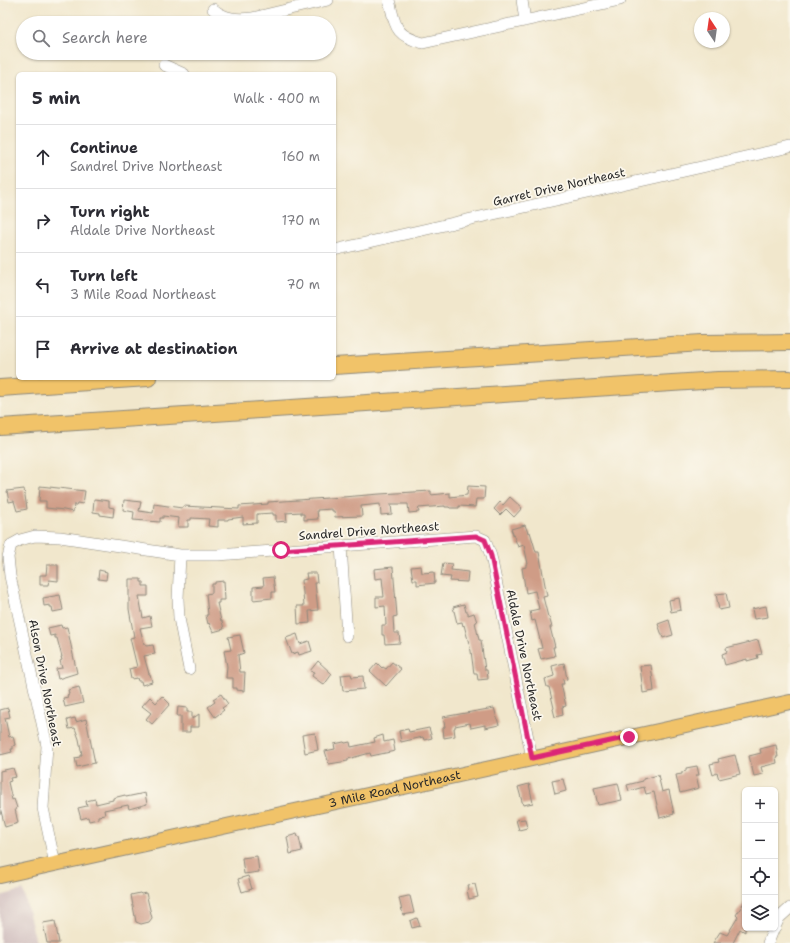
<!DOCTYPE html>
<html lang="en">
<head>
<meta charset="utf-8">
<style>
  body { margin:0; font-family:"Shantell Sans",sans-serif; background:#f2f2f3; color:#2b2b33 }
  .controls { position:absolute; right:12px; bottom:12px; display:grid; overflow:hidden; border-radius:6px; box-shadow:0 1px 3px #0004 }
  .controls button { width:36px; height:36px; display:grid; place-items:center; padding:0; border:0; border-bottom:1px solid #e1e1e2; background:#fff; color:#2b2b33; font:20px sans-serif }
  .compass { position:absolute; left:694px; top:12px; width:36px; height:36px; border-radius:50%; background:#fff; box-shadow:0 1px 3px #0004; rotate:347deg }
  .stop { position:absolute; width:12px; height:12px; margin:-9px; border:3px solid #db2777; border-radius:50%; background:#fff }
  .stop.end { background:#db2777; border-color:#fff; box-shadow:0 1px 4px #0008 }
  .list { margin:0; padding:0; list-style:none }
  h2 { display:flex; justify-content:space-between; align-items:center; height:52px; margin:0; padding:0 16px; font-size:17px }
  h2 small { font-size:13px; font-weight:400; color:#7c7c81 }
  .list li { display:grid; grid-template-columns:26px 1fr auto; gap:12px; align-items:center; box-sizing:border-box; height:64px; padding:0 16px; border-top:1px solid #e1e1e2 }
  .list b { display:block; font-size:15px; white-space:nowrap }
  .list p { margin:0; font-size:13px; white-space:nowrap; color:#7c7c81 }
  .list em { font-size:13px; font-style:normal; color:#7c7c81 }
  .icon { flex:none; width:22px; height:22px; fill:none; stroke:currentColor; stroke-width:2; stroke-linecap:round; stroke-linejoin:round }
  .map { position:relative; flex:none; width:790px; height:943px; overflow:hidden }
  .search { position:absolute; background:#fff; box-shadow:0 1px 3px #0004; left:16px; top:16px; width:320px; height:44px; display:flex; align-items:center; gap:10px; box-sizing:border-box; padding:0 14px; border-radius:22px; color:#7c7c81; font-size:15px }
  .panel { position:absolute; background:#fff; box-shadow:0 1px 3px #0004; left:16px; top:72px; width:320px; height:308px; border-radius:6px }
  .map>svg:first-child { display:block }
  .industrial { fill:#d1bfbf }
  .building { fill:#cf9c86 }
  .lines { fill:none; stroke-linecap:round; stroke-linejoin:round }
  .minor-casing { stroke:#8e897c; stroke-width:12 }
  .major-casing { stroke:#8e897c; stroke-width:16 }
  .highway-casing { stroke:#8e897c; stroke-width:18 }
  .minor { stroke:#fff; stroke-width:11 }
  .major { stroke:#f1c369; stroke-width:14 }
  .highway { stroke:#f1c369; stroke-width:16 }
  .route { stroke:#db2777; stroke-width:5 }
  .labels { text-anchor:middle; stroke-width:3.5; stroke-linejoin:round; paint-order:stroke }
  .street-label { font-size:12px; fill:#2b2b2b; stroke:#fbf7ec }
</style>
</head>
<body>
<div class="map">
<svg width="790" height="943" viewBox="0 0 790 943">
  <rect width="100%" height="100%" fill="#fbf7ec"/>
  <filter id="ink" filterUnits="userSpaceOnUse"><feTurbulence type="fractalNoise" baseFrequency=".025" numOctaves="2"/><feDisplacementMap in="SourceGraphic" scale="8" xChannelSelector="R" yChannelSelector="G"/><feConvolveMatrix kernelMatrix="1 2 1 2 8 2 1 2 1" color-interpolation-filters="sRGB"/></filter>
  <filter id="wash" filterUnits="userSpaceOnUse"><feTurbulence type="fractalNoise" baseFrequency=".012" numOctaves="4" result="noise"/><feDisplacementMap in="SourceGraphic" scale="16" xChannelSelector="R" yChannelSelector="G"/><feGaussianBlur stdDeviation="0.9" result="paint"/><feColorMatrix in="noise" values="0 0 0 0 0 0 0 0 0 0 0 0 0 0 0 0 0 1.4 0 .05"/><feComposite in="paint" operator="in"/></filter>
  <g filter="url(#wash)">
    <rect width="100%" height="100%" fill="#f1e7cc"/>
    <path class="industrial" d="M23,890L36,943H0V896Z"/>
    <g id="blocks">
      <path class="building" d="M40,486L85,491L83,504L77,503L76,505H74L73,512L64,510L46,508V501H39Z
        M468,486L485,487L484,499H476L475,507L459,506V508H450L449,507H445V506L418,508L419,512L409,513L408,504H391L392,514L381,515L380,504L361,506L362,516L335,517L334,511H332V509L317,510L318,519L304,520V514H301V512L286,513L287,521L276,522V515H273V513L257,514V523L243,524V517L228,519V520H218V527L208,526L209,519L191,518V520H188V527H178L179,518L163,516V518H160V522L133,520L134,512L123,510L124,500L141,502L139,511L153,513L154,504L182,508L183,506L239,509V506L268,504V502L343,497L380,494L431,491V495L450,493V497L467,495Z
        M24,489L27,509L17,511L14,501L9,502L7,491Z
        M510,497L522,508L514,517L506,509L500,515L494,509L500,502L503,505Z
        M94,499L109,501V507L114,508L113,517L100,515V513L93,512Z
        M525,525L528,533L530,532L536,552H539L547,596L543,597L548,617H549L552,627H550L555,647H553L555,656L541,659L538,649L542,648L535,620L532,621L530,611L539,609L535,591L526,593L522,568L526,567V564H528L524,545L518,547L511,529Z
        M443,563L452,564L451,570L468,572L467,582L450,581L451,577L441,576Z
        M47,565H58V581L49,580L48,585H40V575H46Z
        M421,566L422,573L434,572L435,583L417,585V580H413L411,567Z
        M393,567L397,616L393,617L394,633H399L400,643L385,644L384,635H382V625H386L385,606L376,607V597H384L382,578L375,579L374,569Z
        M99,570L107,572L106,580L98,579Z
        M306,573H316L317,583H315L318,610L309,611L310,623L298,624L297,606H304L302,580L307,579Z
        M273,577L275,592H272V598L253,600V587L264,586L263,578Z
        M129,579H141V582H143V586H148V596H139L143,618L150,616L152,626L140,628L144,644H145L146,646L153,645L155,654L144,656L149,674H150L152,682L142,685L141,681H138L137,678L131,679L129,669L137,667L130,638L134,637L129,609Z
        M224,581L225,600H219V603H217L221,621H222L224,629L213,632L209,623L208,624L206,615H208L206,594L212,593V584H215V582Z
        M726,593L729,608L719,610L716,594Z
        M60,595L63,610L53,612L52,607H50V605L44,606L43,598Z
        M679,598L681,610L671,612L669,600Z
        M464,604L466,612H468V615L474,613L477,622H475L479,640H481L482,648L485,670H487L488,679L478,680L477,674H474L471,651L464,625L463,626L462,622L457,623L453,607Z
        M766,606L768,617L754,619L752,609Z
        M669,620L673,635L663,638L658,624Z
        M61,625L62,628L67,627L77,673L58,679L56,669L62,668L60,661L62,660L61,657H62L57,638H55V635L50,636L48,628Z
        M297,634L300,644L309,641L312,651L299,655L298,652L292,654L286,638Z
        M240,635L244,653L238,655L240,672H245L244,691L237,690V688H233V678H226L227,666L224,651L231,650L228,637Z
        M758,640L762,654L757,655L758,658L747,661V659L725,665L722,654L727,652L726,648Z
        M318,661L332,674L324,685L312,676L314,672L310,671Z
        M392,662L401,669L386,686L370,671L377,663L382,668L383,667L386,669Z
        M564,663L567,679L563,680L564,684H561L566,706L562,707L563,715L555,717L553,709L554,708L549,687H547L545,679L554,676L552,666Z
        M651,665L654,691L643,693L640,666Z
        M351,674L352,677L363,676L364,689L343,691L341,675Z
        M79,687L83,703L65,707L63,698L68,697L67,695L69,694L68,690Z
        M221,694L228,704L222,708L224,710L215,717L208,707L215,702L213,699Z
        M162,696L170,704L152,724L146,719L151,713L142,706L150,697L156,703Z
        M178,707L187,708V712H192V719L199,714V727H190V732H181V716H177Z
        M8,708L10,717L5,718L9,737L13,736L15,745L13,746V749H11L12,752L0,755V710Z
        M494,708L499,725L485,728V725L471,728L470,723L455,726V728H454L455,736L444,738L443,728L445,727L443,717Z
        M75,718L76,722L86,719L95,763L77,767L75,758L80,757V755H82L79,739L75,728L69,729L67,720Z
        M429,728L432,738L424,740L423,737L401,742L399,731L408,729L409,732Z
        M315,733L318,750L305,753L302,735Z
        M383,735L384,742L393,740L395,751L371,756L370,753L348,759V761L329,764L325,751L335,749L334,744L344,742L345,743L350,742L351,747L375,742L374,738Z
        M776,745L778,757H776L777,763L761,767L763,774L754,776L749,756L761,753L760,749Z
        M735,755L740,774L719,779L717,773L713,775L710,764L719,762L718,759Z
        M697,766L699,775H696L699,788L680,793L676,775L682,774V772L686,771V768Z
        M13,768L16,777L10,778L11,781L8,782L12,800L14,799L17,808L15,809L18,823L5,827L0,807V771Z
        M658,775L662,792L669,790L674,814L660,818L654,792L646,794L644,787L629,791L627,785L643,781V779Z
        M563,779L566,791L555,794L552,781Z
        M618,783L622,800L598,805L594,788Z
        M529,784L533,803L523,805L518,787Z
        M145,793L147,804L129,809L128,805L104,810L105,815L98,816V819L89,821L88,817L81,819L78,808L87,806L86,801L95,799L96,804L113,800V798L125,795L126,797Z
        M525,819L527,828L519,830L516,820Z
        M297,834L298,837H299L302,851L290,854L287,837Z
        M257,856L259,872L244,874L242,858Z
        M248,876L252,889L242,892L238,879Z
        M475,884L478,897L469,899L467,890L469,889L468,885Z
        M140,893L141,894L146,893L152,918L149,922L141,924L136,922L131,895Z
        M408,896H410L414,913L403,915L399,898Z
        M745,901V932L740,929L733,943H713L720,932L727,935L738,917L736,915Z
        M417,918L420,926L412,928L410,921Z
        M55,921L59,943H47L43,923Z"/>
    </g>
  </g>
  <g filter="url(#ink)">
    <use href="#blocks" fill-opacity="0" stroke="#8e897c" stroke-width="1"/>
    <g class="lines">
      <g class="minor-casing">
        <path id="minor" d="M389,0C396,27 394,35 423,43L620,0
          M522,0L525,21
          M213,9C225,19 237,20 252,18L328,0
          M164,65L184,74
          M334,250L790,147
          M341,546L347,636
          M180,555L178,599L179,618L189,669
          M55,864L43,808L47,746L10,576L8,557L11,545L20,540L35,536L60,537L180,555H218L476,536L485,540L491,556L532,758
          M775,927L779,918L790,908
          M768,943L774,928"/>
      </g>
      <g class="major-casing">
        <g id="major">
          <path id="s1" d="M0,876L790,702"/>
        </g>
      </g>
      <g class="highway-casing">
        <path id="highway" d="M334,366L703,343L790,342
          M0,388L148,378
          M0,427L718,380L790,379"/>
      </g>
      <use href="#minor" class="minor"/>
      <use href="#major" class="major"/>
      <use href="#highway" class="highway"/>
    </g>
  </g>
  <g class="lines" filter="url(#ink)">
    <path class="route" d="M281,550L476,536L485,540L491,556L532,758L629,737"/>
  </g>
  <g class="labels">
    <g class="street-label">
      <text transform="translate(559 187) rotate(-13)" y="4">Garret Drive Northeast</text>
      <text transform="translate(369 531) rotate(-4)" y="4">Sandrel Drive Northeast</text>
      <text transform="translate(524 655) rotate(78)" y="4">Aldale Drive Northeast</text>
      <text transform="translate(45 683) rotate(79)" y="4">Alson Drive Northeast</text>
      <text dy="4" stroke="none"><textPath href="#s1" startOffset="404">3 Mile Road Northeast</textPath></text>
    </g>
  </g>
</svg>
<div class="controls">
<button>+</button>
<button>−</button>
<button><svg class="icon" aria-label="locate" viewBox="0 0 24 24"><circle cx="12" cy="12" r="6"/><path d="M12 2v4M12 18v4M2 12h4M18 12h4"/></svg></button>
<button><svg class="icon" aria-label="layers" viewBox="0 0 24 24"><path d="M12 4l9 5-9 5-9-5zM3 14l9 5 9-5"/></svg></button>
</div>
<svg class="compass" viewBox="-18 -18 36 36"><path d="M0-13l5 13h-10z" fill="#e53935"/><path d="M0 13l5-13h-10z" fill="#7c7c81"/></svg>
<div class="stop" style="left:281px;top:550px"></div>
<div class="stop end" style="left:629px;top:737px"></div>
<div class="search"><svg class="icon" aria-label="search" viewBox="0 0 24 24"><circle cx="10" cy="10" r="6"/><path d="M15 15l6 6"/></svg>Search here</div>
<section class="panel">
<h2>5 min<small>Walk · 400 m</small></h2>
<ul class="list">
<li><svg class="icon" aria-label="ahead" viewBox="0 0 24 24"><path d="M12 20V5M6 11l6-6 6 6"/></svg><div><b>Continue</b><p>Sandrel Drive Northeast</p></div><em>160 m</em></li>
<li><svg class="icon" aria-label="right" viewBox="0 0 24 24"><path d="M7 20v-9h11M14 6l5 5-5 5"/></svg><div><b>Turn right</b><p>Aldale Drive Northeast</p></div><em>170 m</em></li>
<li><svg class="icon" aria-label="left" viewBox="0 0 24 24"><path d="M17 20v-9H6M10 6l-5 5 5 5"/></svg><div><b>Turn left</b><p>3 Mile Road Northeast</p></div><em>70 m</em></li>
<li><svg class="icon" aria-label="arrive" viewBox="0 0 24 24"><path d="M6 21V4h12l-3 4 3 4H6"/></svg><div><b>Arrive at destination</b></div></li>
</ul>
</section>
</div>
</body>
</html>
